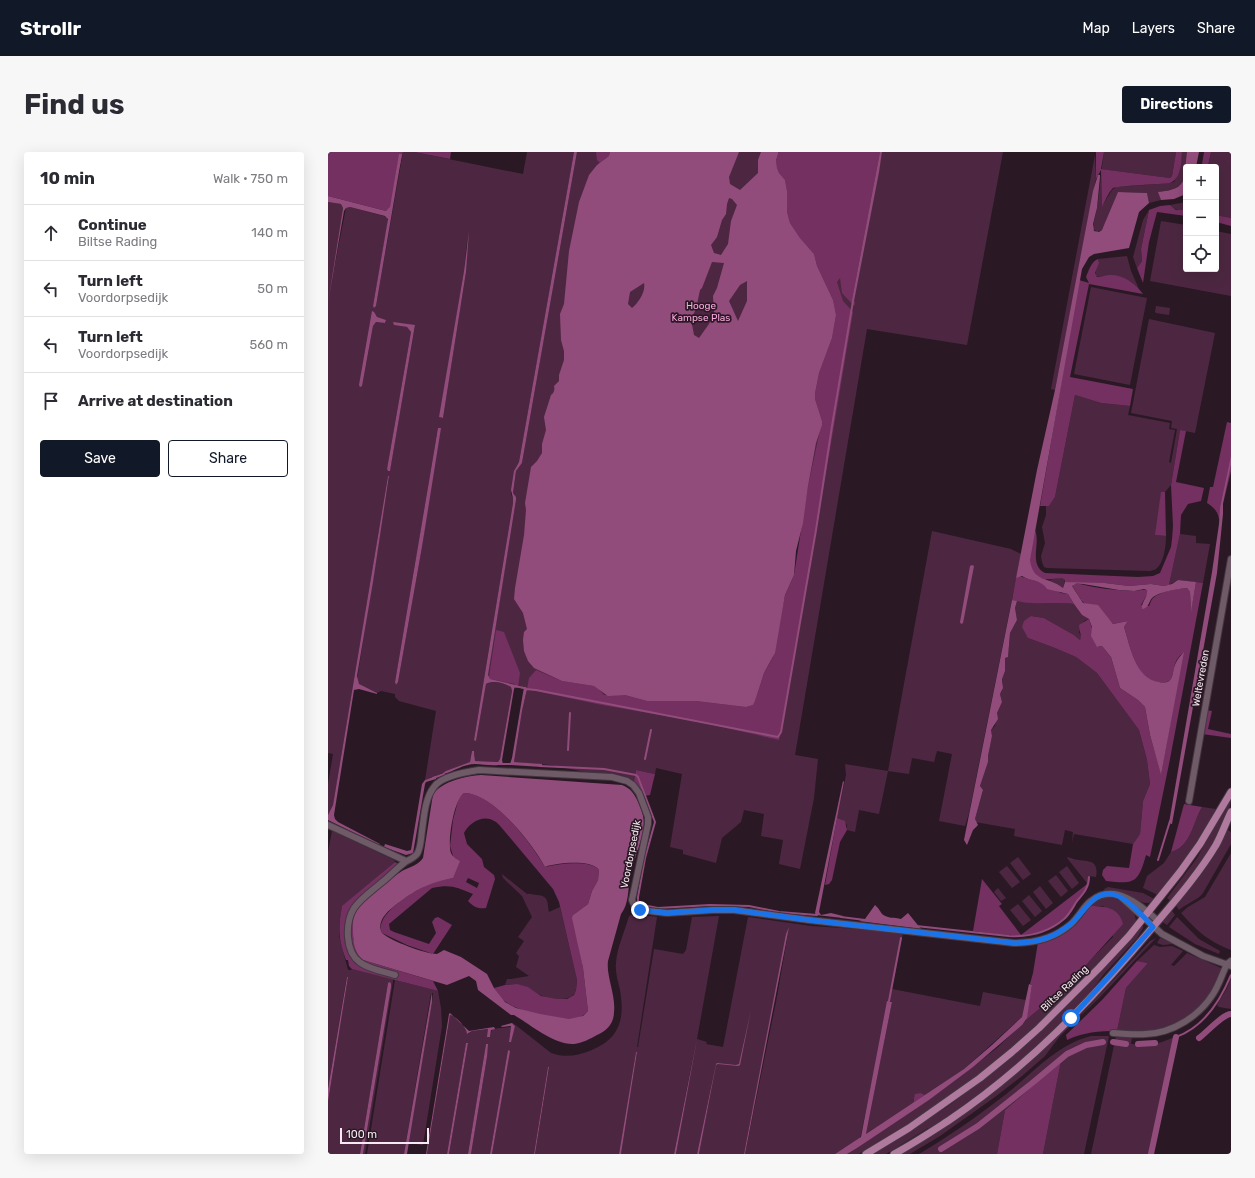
<!DOCTYPE html>
<html lang="en">
<head>
<meta charset="utf-8">
<style>
  body { margin:0; font-family:Rubik,sans-serif; background:#f7f7f7; color:#2b2b33 }
  .controls { position:absolute; right:12px; top:12px; display:grid; overflow:hidden; border-radius:4px; box-shadow:0 4px 16px #0002 }
  .controls button { width:36px; height:36px; display:grid; place-items:center; padding:0; border:0; border-bottom:1px solid #e1e1e2; background:#fff; color:#2b2b33; font:20px sans-serif }
  .scale { position:absolute; left:12px; bottom:10px; width:89px; box-sizing:border-box; padding-left:4px; border:2px solid #f6e9f1; border-top:0; font-size:11px; line-height:14px; white-space:nowrap; color:#f6e9f1; -webkit-text-stroke:3px #2a1924; paint-order:stroke }
  .stop { position:absolute; width:12px; height:12px; margin:-9px; border:3px solid #1a73e8; border-radius:50%; background:#fff }
  .stop.end { background:#1a73e8; border-color:#fff; box-shadow:0 1px 4px #0008 }
  .list { margin:0; padding:0; list-style:none }
  h2 { display:flex; justify-content:space-between; align-items:center; height:52px; margin:0; padding:0 16px; font-size:17px }
  h2 small { font-size:13px; font-weight:400; color:#7c7c81 }
  .list li { display:grid; grid-template-columns:26px 1fr auto; gap:12px; align-items:center; box-sizing:border-box; height:56px; padding:0 16px; border-top:1px solid #e1e1e2 }
  .list b { display:block; font-size:15px; white-space:nowrap }
  .list p { margin:0; font-size:13px; white-space:nowrap; color:#7c7c81 }
  .list em { font-size:13px; font-style:normal; color:#7c7c81 }
  .actions { display:flex; gap:8px; padding:12px 16px }
  .actions a { flex:1; padding:9px 0; border:1px solid #111827; border-radius:4px; text-align:center; font-size:14px; color:#111827 }
  .actions .main { background:#111827; color:#fff }
  .icon { flex:none; width:22px; height:22px; fill:none; stroke:currentColor; stroke-width:2; stroke-linecap:round; stroke-linejoin:round }
  .map { position:relative; flex:none; width:903px; height:1002px; overflow:hidden; border-radius:4px }
  header { display:flex; align-items:center; gap:24px; box-sizing:border-box; height:56px; padding:0 20px; background:#111827; color:#fff }
  header strong { font-size:19px }
  nav { display:flex; gap:22px; margin-inline-start:auto; font-size:14px }
  .intro { display:flex; align-items:center; justify-content:space-between; box-sizing:border-box; height:96px; padding:0 24px }
  h1 { margin:0; font-size:28px }
  .button { padding:10px 18px; border-radius:4px; background:#111827; color:#fff; font-size:14px; font-weight:700 }
  main { display:flex; gap:24px; padding:0 24px }
  aside { flex:1; background:#fff; border-radius:4px; box-shadow:0 4px 16px #0002 }
  .map>svg:first-child { display:block }
  .green { fill:#4d2741; fill-rule:evenodd }
  .forest { fill:#733060; fill-rule:evenodd }
  .water { fill:#924c7c; fill-rule:evenodd }
  .lines { fill:none; stroke-linecap:round; stroke-linejoin:round }
  .stream { stroke:#924c7c; stroke-width:2 }
  .canal { stroke:#924c7c; stroke-width:6 }
  .minor-casing { stroke:#443640; stroke-width:8 }
  .major-casing { stroke:#443640; stroke-width:9 }
  .minor { stroke:#6f5a68; stroke-width:6 }
  .major { stroke:#b07a9f; stroke-width:7 }
  .route { stroke:#1a73e8; stroke-width:5 }
  .labels { text-anchor:middle; stroke-width:3.5; stroke-linejoin:round; paint-order:stroke }
  .park-label { font-size:10px; fill:#f8a9dd; stroke:#2a1924 }
  .street-label { font-size:10px; fill:#f6e9f1; stroke:#2a1924 }
</style>
</head>
<body>
<header>
<strong>Strollr</strong>
<nav><a>Map</a><a>Layers</a><a>Share</a></nav>
</header>
<div class="intro"><h1>Find us</h1><a class="button">Directions</a></div>
<main>
<aside>
<h2>10 min<small>Walk · 750 m</small></h2>
<ul class="list">
<li><svg class="icon" aria-label="ahead" viewBox="0 0 24 24"><path d="M12 20V5M6 11l6-6 6 6"/></svg><div><b>Continue</b><p>Biltse Rading</p></div><em>140 m</em></li>
<li><svg class="icon" aria-label="left" viewBox="0 0 24 24"><path d="M17 20v-9H6M10 6l-5 5 5 5"/></svg><div><b>Turn left</b><p>Voordorpsedijk</p></div><em>50 m</em></li>
<li><svg class="icon" aria-label="left" viewBox="0 0 24 24"><path d="M17 20v-9H6M10 6l-5 5 5 5"/></svg><div><b>Turn left</b><p>Voordorpsedijk</p></div><em>560 m</em></li>
<li><svg class="icon" aria-label="arrive" viewBox="0 0 24 24"><path d="M6 21V4h12l-3 4 3 4H6"/></svg><div><b>Arrive at destination</b></div></li>
</ul>
<div class="actions"><a class="main">Save</a><a>Share</a></div>
</aside>
<div class="map">
<svg width="903" height="1002" viewBox="0 0 903 1002">
  <rect width="100%" height="100%" fill="#2a1924"/>
  <path class="green" d="M75,0H86L195,22L199,0H246L191,310L188,315L183,342L185,346V351L146,588H148L158,532C165,528 176,531 183,535L184,539L172,607L170,610L147,609V602L144,599L142,610L97,628L108,559L71,549L67,545V542L53,539L49,541C42,536 32,537 29,528L61,325L60,324L5,653L0,663V632L5,602L0,601V50L13,52L15,56L5,122L18,56L22,55L59,65L60,69L45,154L46,156L48,154ZM139,88L138,120L115,266H113L112,265L136,119ZM46,162L51,167L58,168L57,171L48,170L45,174L34,234ZM66,173L87,174L62,318L60,319L59,317L83,180L79,175ZM110,276L94,395L70,530L68,533L67,530Z
    M249,0H553L537,88L554,0H675L639,193L539,177L467,603L490,607L486,646L472,717L451,712L455,688L433,684L436,662L416,658L413,670L394,686L388,711L355,702V698L342,695L354,622L328,616L327,622L308,618L306,629L298,625L291,623L257,620L223,613L186,610L194,559L199,537H193V534L159,527L188,348V345L185,341L188,319L194,311ZM526,150L491,364L451,587L421,581L522,172Z
    M776,0H848L844,24L842,26L773,17L774,54L784,38L788,35L818,33L842,31L846,30L852,19L854,0H859C855,26 864,35 831,40L833,48L821,51L819,41L790,40L777,73L774,78L769,80L765,77C765,70 768,63 769,56C772,37 773,19 776,0Z
    M883,0H903V66L888,63V15H880Z
    M767,3L768,27L727,238L723,237Z
    M858,50V58C851,60 847,57 842,53Z
    M821,58L813,97L814,109L809,116L805,105L815,68Z
    M833,69L858,73V117H888V79L903,82V144L822,129Z
    M799,104L803,119L811,137L803,130L778,124L773,125L768,124C766,117 772,114 770,107Z
    M763,135L819,146L802,233L746,222Z
    M828,154L842,156L841,163L828,161L827,160Z
    M821,167L887,181L867,281L852,278L843,333L837,340H834L828,383L838,384C838,394 836,411 828,417C827,418 824,418 822,419L719,416L716,415L714,410L713,404L717,391L714,375L718,363V354H721L727,345L747,243L773,251L802,254L800,263L842,271L841,277L847,278L841,310L843,311L849,277L843,276L844,269L803,261Z
    M604,379L683,397L693,402L641,661L637,674L611,669L624,602L609,599L606,610L584,606L581,622L560,619L551,662L531,658L527,680L519,678V673L514,668L509,666L518,623L517,612L560,619Z
    M852,382L868,384V391L882,392L875,431L850,428L841,433Z
    M730,426H735L737,428L735,436L721,428Z
    M689,449C708,452 727,449 746,452L754,463L761,467L756,469L751,480L753,485L752,488L746,483L716,466L703,464L700,486L727,496L748,505L769,521L811,578L819,608L822,632L815,649L812,682L805,692L746,682L744,691L745,680L737,678L734,693L686,684L687,677L647,670V667L655,639L652,634L660,610V604L664,584L663,578L667,574L669,561L674,550L672,542L674,539L675,531L674,526L677,519V506L680,505L682,481L689,468L687,456Z
    M903,645C903,676 863,724 844,750L839,746L869,706Z
    M874,655L888,657L868,694L830,743L815,736L819,724L836,711L843,700C863,695 865,670 874,655Z
    M898,677L903,680V692L875,741C870,748 859,751 851,758L847,752Z
    M4,679L66,708L67,710L14,755L11,774V784L20,818H23L24,817L65,827V829L37,1002H35L63,832L60,831L32,1002H0V950L20,825H19L18,829L0,937V700Z
    M903,701V798C880,789 869,779 853,761L860,755L877,745Z
    M690,705L703,722L695,728L682,711Z
    M740,705C754,712 772,703 768,725L761,724V731L759,735L758,733L759,731L739,706Z
    M679,714L692,730L684,736L671,720Z
    M739,714L751,731L744,737L731,720Z
    M174,722L199,742C203,741 205,743 209,743C221,744 219,750 221,760L232,755L249,828C248,833 249,840 245,843C238,850 220,847 212,843C207,841 203,836 198,835C191,833 185,832 177,833L179,827H183L201,824L188,815L191,804L188,801L196,789L190,785L204,765L194,744L175,726Z
    M728,723L740,739L733,745L720,729Z
    M712,734L725,751L718,757L705,740Z
    M780,735L815,741L828,748C816,756 809,746 798,742C792,740 785,740 778,740L776,737Z
    M670,736L678,746L673,749L666,740Z
    M701,743L714,759L707,765L694,749Z
    M782,745L792,746L806,761L808,768L807,772C753,836 691,895 623,943C594,965 562,983 531,1002H519L601,948L669,896L698,868L728,843L785,785L776,754H761L772,747Z
    M690,752L703,768L695,774L682,758Z
    M843,757L847,763L839,773L833,769Z
    M308,760L315,763L329,765L309,895H310L326,797L355,802L358,798L364,765L391,764L369,887L379,890L378,892L395,895L420,765L483,774L543,778L575,781L564,837L652,854L655,840L698,848L694,865L636,917L597,943L593,941L585,948V951L538,982L564,850L561,848L532,987L507,1002H417L449,845L461,775L416,1002H371L388,912L369,1002H348L367,895L346,1002H293L309,900H308L291,1002H207L221,916L220,915L206,1002H164L181,899L180,898L162,1002H143L159,905L158,892L140,1002H121L140,891H138L119,1002H99L122,863C128,864 138,875 140,882L144,879L161,877L160,882L162,885L164,877L183,875L181,889L187,874L185,871L223,901C238,906 249,904 264,898C292,886 297,867 292,838C290,829 287,820 288,811C289,795 297,779 301,764Z
    M849,765L871,787L892,799L891,802L867,792L841,775Z
    M815,772V776L809,786L776,822L759,845L721,885L646,948L603,976H600L558,1002H545L619,955L677,911Z
    M828,786L771,846L732,884L717,904L694,924L667,945L612,984L582,1002H572L623,970L743,868L752,864L822,789Z
    M832,786L840,788L856,797L845,792L835,793L829,791Z
    M826,793L832,795L844,794L855,799L843,813L846,814L859,801L893,816L894,819L878,849L858,866L840,876L817,880L789,879L798,836L820,811L809,809Z
    M903,826V857L891,855L889,853L899,836Z
    M67,828L110,839L113,856L114,874L95,993L80,991L104,850L105,841H103L76,1002H39Z
    M763,884H781L756,1002H715L733,909L677,958L669,1002H591C621,984 650,964 677,943C704,922 728,893 763,884Z
    M788,884L804,885L803,892L822,893L834,890L847,885L823,1002H763Z"/>
  <path class="forest" d="M0,0H75L62,57L58,59L0,44Z
    M86,0H123L122,7Z
    M268,0H282L281,4L272,11L269,8Z
    M450,0H552L524,148L527,150L526,154L514,141L512,126L509,130L515,149L525,160L491,364L451,588L372,570L269,552L199,537L201,526L208,518L234,529L266,534L270,536L276,543H297L319,549H368L418,555L425,553L427,549L436,521L445,505L457,443L466,423L480,334L494,269L487,247V241L491,221L504,186L508,163L505,148L489,114L486,102L472,86L462,71L459,60V39L457,28L451,21L449,16L448,8L450,2Z
    M768,0H776L773,17L842,26L844,24L848,0H854C853,11 854,26 842,31C835,32 788,34 785,36C780,41 777,49 774,55L773,18L768,27Z
    M876,0H883L880,14L874,12Z
    M842,53L848,58H858V64L829,60L821,90L815,131L809,116L814,109L813,97L821,58L832,54Z
    M888,63L903,66V74L888,70Z
    M770,107L771,111L767,121L769,125C774,125 778,123 782,123C795,122 808,132 815,142L761,132L742,225L805,237L802,254L773,251L747,243L727,345L721,354H712L751,128L761,131L758,125C761,118 763,110 770,107Z
    M899,270L903,271V319L894,356V366L891,367C890,359 885,355 879,351L882,335H885Z
    M852,278L858,279L848,330L876,336L873,349L860,352L853,363L852,382L841,433L836,434L823,432L801,434L777,431L752,432C768,436 786,438 803,439C809,439 814,437 819,438V443L813,453L821,454C822,452 823,448 825,446C833,439 849,437 859,436L862,440L863,458L868,430L875,431L842,607L822,705L818,703C810,732 806,732 778,729L774,723L775,718L779,714L801,716L805,692L812,682L815,649L822,632L819,608L811,578L769,521L748,505L727,496L700,486L694,475L696,469L703,464L716,466L746,483L752,488C754,483 751,478 751,473L761,467L770,495L774,494L783,505L792,536L810,548L817,555L822,583L833,622L855,501C843,510 848,521 842,528C839,531 834,531 830,530C807,527 802,493 796,475L800,469L785,472C777,462 767,459 757,452C752,448 748,439 744,434L748,431L737,430V428L734,426C728,426 722,428 716,427C693,422 704,393 707,378C713,392 700,412 717,421L810,425L825,424L832,421L843,395L844,387L845,374L843,333Z
    M833,340H837L838,384L827,383Z
    M691,424L711,430L733,441L740,442L746,452C725,449 703,454 684,448L688,426Z
    M168,478L176,480L192,521L190,536H187V532L162,527L161,525Z
    M878,558L884,559L880,577L903,582V586L874,582Z
    M308,618L327,622L322,643L316,644L306,629Z
    M136,641C166,641 203,691 217,715C228,712 263,707 271,718L270,728L264,739L260,752L245,763L255,816L260,859C256,863 253,866 247,867C233,869 189,859 178,850C173,847 170,841 166,836L177,833L189,832L200,835L213,844L229,847H239L246,843L248,838L249,828L231,750L225,737L173,675C171,673 169,670 166,669C155,662 141,671 136,681L139,692L154,707L156,715L166,723L167,727L158,756C149,757 146,755 140,749L145,742C128,735 123,732 104,736L61,772L62,778L66,780L101,792L108,781L104,770L107,766L110,765L124,773L105,802L79,793L54,781C46,764 81,742 95,735C104,730 115,728 125,726V704L122,694L125,668L131,645ZM140,726L151,731L149,736L138,730Z
    M856,652L874,655C865,670 863,695 843,700Z
    M509,666L517,669L519,678L512,690L504,728L501,732L497,733Z
    M67,710L74,714L72,718L28,759L25,771V787L35,808L105,829L110,839L24,817L21,814L20,808H18C10,786 10,777 14,754Z
    M654,727L674,752L671,754L693,783L758,733L759,735C751,744 747,754 739,763C712,791 678,783 645,779Z
    M761,754C776,754 791,755 795,772L758,813L728,843L698,868L704,833L702,832L705,821L710,790L721,787Z
    M809,809L820,811L798,836L789,879C771,879 756,880 739,888L738,883L774,848Z
    M733,909L715,1002H669L677,958Z
    M593,941L597,943L585,951L587,942Z"/>
  <path class="water" d="M246,0H249L194,311L188,319L185,341L188,345V348L160,523L162,527L188,533L186,537L174,608L175,612C166,615 156,612 147,612C136,612 126,619 116,622L115,621L118,619L142,610L144,599H146L147,609L170,610L172,607L184,539L183,535C176,531 165,528 158,532L148,589L146,588L185,351V346L183,338L186,319L191,310Z
    M282,0H411L401,25L402,32L412,38L430,21V8L433,0H450V2L448,8L449,16L451,21L457,28L459,39V60L462,71L472,86L486,102L489,114L505,148L508,163L504,186L491,221L487,241V247L494,269V273L488,291L480,334L475,371L468,399L466,423L457,443L447,501L436,521L427,549L425,553L418,555L368,549H319L297,543L280,544L266,534L234,529L206,516L200,509L196,499L195,488L196,480L199,477L195,461L186,447L187,436L196,383L198,358L197,351L203,315L209,309L214,301V292L218,278L216,265L223,243C226,241 227,238 226,234L231,229V223L236,208V199L233,188L232,162L236,152L241,99L251,50L261,23L269,13L281,4ZM401,46L404,47L409,53L403,69L400,92L393,103L386,101L383,93L389,85L394,68L398,62L399,52ZM384,110L396,111L389,136L385,144L386,162L381,172L371,186L366,183L363,167L368,157L372,138L374,136ZM419,129V149L410,169L401,149L412,133ZM316,131C318,140 310,151 304,156L300,152L302,140Z
    M552,0H554L551,20L527,144L526,149H525L524,148Z
    M859,0H871L868,15H858V42L846,47L833,48L830,40C863,37 855,25 859,0Z
    M71,2H74L48,154L46,156L45,154L60,67L57,64L22,55L18,56L16,59L0,151L15,56L13,52L0,50V44L58,59L62,55Z
    M770,23H772V25L769,56L765,72L766,79L771,80L774,78L790,40L819,41L821,51L811,60L801,96L766,102L761,105L754,117L702,408C705,431 720,424 735,436L737,430L777,431L801,434L823,432L836,434L844,432L850,428L868,430L863,460L862,440L859,436C850,437 830,440 824,446C820,451 821,456 814,457C813,450 820,446 819,438L816,437L806,439L791,438L749,431L744,434L755,451L770,453L785,472L800,469L796,475C802,493 807,527 831,530C834,531 840,531 842,528C845,525 845,519 846,516C848,509 851,505 856,500L833,623L822,583L817,555L810,548L792,536L783,505L774,494L769,495L763,484L764,475L761,467L754,463L746,452L740,442L719,437C714,428 702,429 694,424L688,426L709,318L727,238L765,39Z
    M141,79L138,120L115,266L111,265L136,119Z
    M44,159L46,160L49,165L58,168L57,171L48,170L45,174L34,234L32,235L31,233Z
    M65,170L87,173L62,319H60L59,317L83,180L79,175L66,173Z
    M110,276H113L94,395L70,530L68,533L67,530Z
    M903,304V312L895,351V362L889,421L844,672L841,671L884,420L891,372L892,356Z
    M60,324H61L45,430L29,524L31,532L49,541V542L31,537L26,538L6,663L7,667L10,670L52,692L51,693L0,668V663L5,653Z
    M644,413L646,414L635,471L633,472L632,470L642,414Z
    M684,448L689,449L687,456L689,468L682,481L680,505L677,506V519L674,527L675,536L672,542L674,550L669,561L670,567L663,578L664,584L660,604V610L652,634L655,638L647,667L650,673L645,678L639,693L636,688Z
    M196,535H198L199,537L194,559L186,610L214,612V615L183,613L182,612L184,606Z
    M153,623L294,633C302,636 306,641 310,650C312,655 314,659 315,664C319,682 305,706 302,724C300,737 301,752 293,762L280,809C278,824 288,843 286,860C286,871 279,879 269,883C262,887 254,891 246,892C226,893 203,873 186,863H183L150,838L148,829L141,824L119,833L35,808C27,801 25,791 25,780C25,774 24,765 28,759C32,751 66,724 74,719C82,715 90,713 95,706L105,642C115,629 138,624 153,623ZM136,641C165,641 204,691 217,715C228,711 263,707 271,718L270,728L264,739L260,752L245,763L244,766L255,816L260,859L255,864L241,867L212,862L188,856L177,850L166,836L159,822L133,805L116,798L109,802C97,802 63,789 54,781C51,775 52,769 57,763C63,755 87,738 98,734C107,730 116,728 125,726L132,709C128,707 124,704 123,701C119,690 126,647 136,641Z
    M108,624V627L98,630L97,632L85,701L78,703L56,695L57,692L79,699L83,698L94,632L97,628Z
    M515,629L516,630L491,760L493,763L503,761L515,764V766L488,763L487,761Z
    M547,753L550,756L554,762C560,767 566,765 573,767L580,761L593,777L531,769L537,767Z
    M461,775L417,1002H416L458,782Z
    M19,825H20L0,950V937Z
    M62,830L63,832V835L35,1002H32L60,831Z
    M701,832L704,833L699,866L694,873L645,915L601,948L529,996L519,1002H507L533,985L559,849L564,850L538,982L636,917L664,893L694,865Z
    M104,840V850L79,1002H76Z
    M423,858L412,913L410,914L390,912L388,913L371,1002H369L388,912L389,911L408,913L411,912Z
    M122,861L141,879L166,875L167,877L163,878L162,885H159L160,877L144,879L139,882C139,876 128,864 122,863L99,1002H98L121,862Z
    M184,871L187,874L183,890H181L183,874L174,875L173,874Z
    M369,887L348,1002H346Z
    M138,891H140L121,1002H119Z
    M158,892H160L159,905L143,1002H140Z
    M180,898L182,899L164,1002H162Z
    M308,900H309L293,1002H291Z
    M220,915H221L207,1002H206Z"/>
  <g class="lines">
    <path class="stream" d="M187,534L196,536
      M198,538V537L208,538L450,585L453,580L488,378L504,274L525,149
      M240,598L242,561
      M317,607L323,578
      M172,612H184
      M212,614L276,617L308,623L310,625L327,670L317,706L310,745V751L315,753L330,756L382,753L421,754L451,760L489,763
      M105,626L116,622
      M830,708L842,669
      M513,765L537,768
      M588,774L681,784C701,785 721,780 736,767C742,762 745,755 749,749C756,741 761,735 761,725
      M561,849L573,786
      M848,885C876,875 892,850 903,823"/>
    <path class="canal" d="M871,886C879,880 895,862 903,862
      M785,890L798,892
      M810,892L827,891
      M613,997L650,974L703,932L739,902L758,893L775,890
      M823,1002L848,885"/>
    <g class="minor-casing">
      <path id="minor" d="M861,649L903,407
        M0,673L78,709
        M794,746L834,782L875,804L903,814
        M67,823C43,816 22,815 20,785C18,755 33,748 53,731C61,725 68,717 76,711C80,708 86,706 89,702C93,696 93,686 94,679C96,665 97,646 106,635C113,624 138,620 151,618L284,625L299,629L305,633L311,641L320,665V672L304,748L307,755L312,758L339,761L385,758H406L481,768L686,791C707,791 727,786 743,772C751,765 755,755 763,749C786,730 813,753 830,769
        M785,881C796,882 807,883 818,882C845,881 871,864 885,842C891,833 894,822 899,812L903,809"/>
    </g>
    <g class="major-casing">
      <path id="major" d="M538,1002L581,976L652,926L684,900L711,876L771,816L801,784L852,720L872,692L903,640
        M566,1002C585,992 603,980 620,969C699,916 763,849 824,776C846,750 870,723 888,693C894,682 898,670 903,660"/>
    </g>
    <use href="#minor" class="minor"/>
    <use href="#major" class="major"/>
  </g>
  <g class="lines">
    <path class="route" d="M312,758L339,761L385,758H406L481,768L686,791C701,791 715,789 728,782C733,779 739,775 744,771C757,759 768,734 790,744C802,749 816,765 825,775L786,819L743,866"/>
  </g>
  <g class="labels">
    <g class="park-label">
      <text x="373" y="157">Hooge<tspan x="373" dy="12">Kampse Plas</tspan></text>
    </g>
    <g class="street-label">
      <text transform="translate(872 526) rotate(-80)" y="4">Weltevreden</text>
      <text transform="translate(302 702) rotate(-79)" y="4">Voordorpsedijk</text>
      <text transform="translate(736 836) rotate(-44)" y="4">Biltse Rading</text>
    </g>
  </g>
</svg>
<div class="controls">
<button>+</button>
<button>−</button>
<button><svg class="icon" aria-label="locate" viewBox="0 0 24 24"><circle cx="12" cy="12" r="6"/><path d="M12 2v4M12 18v4M2 12h4M18 12h4"/></svg></button>
</div>
<div class="scale">100 m</div>
<div class="stop" style="left:743px;top:866px"></div>
<div class="stop end" style="left:312px;top:758px"></div>
</div>
</main>
</body>
</html>
